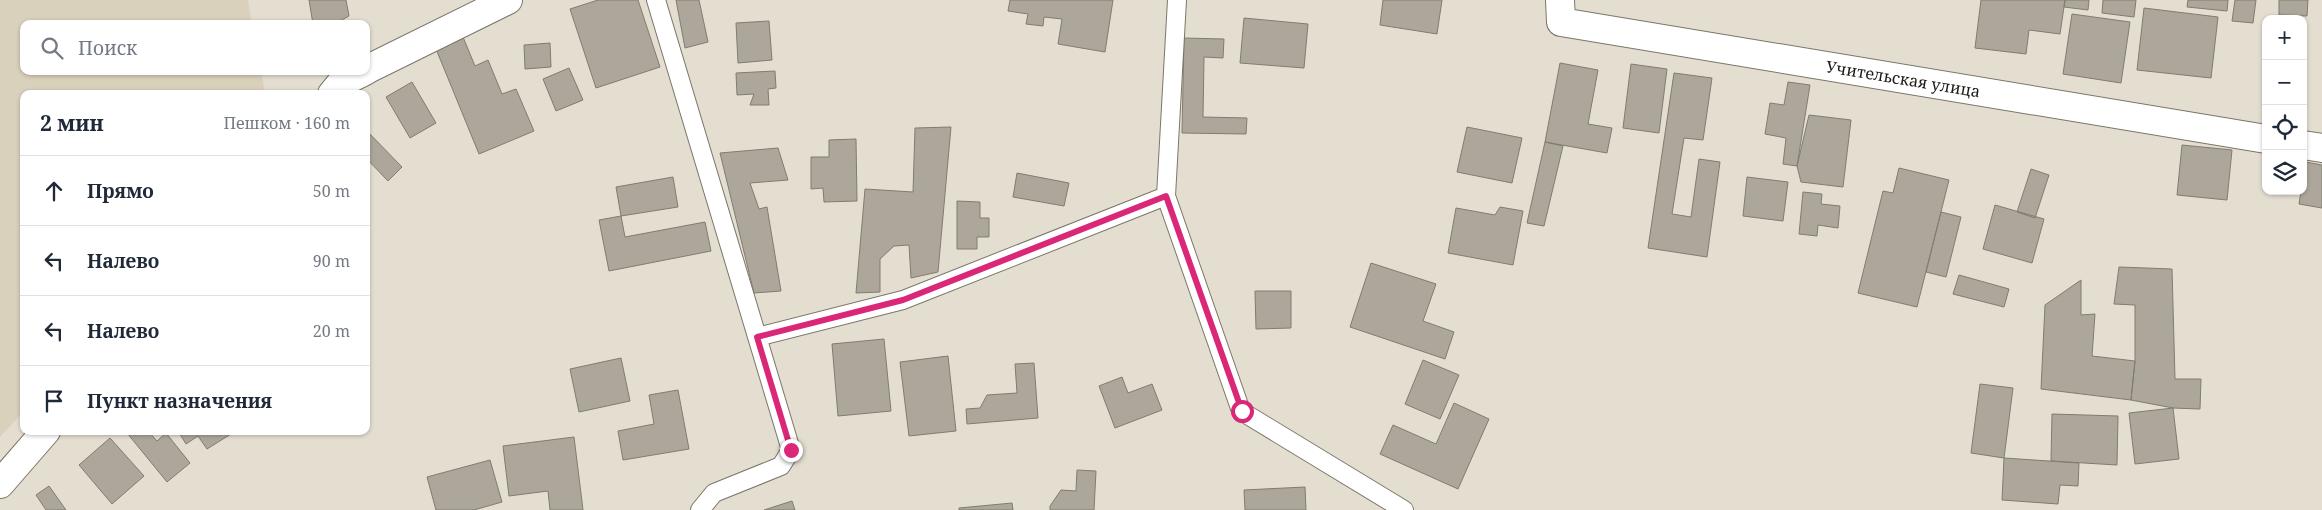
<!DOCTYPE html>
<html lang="ru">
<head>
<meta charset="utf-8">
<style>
  body { margin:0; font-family:"Noto Serif",serif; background:#f6f6f7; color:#1f2937 }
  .controls { position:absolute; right:15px; top:15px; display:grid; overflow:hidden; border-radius:10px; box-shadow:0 1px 4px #0004 }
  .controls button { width:45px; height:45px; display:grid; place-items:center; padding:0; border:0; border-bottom:1px solid #e0e1e3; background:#fff; color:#1f2937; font:25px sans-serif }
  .stop { position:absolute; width:15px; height:15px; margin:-11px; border:4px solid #db2777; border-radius:50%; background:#fff }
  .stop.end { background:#db2777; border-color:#fff; box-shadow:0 1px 5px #0008 }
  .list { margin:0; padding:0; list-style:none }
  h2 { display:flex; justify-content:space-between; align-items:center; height:65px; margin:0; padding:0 20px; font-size:21px }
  h2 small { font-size:16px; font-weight:400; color:#747a83 }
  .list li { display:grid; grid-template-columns:32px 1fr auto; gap:15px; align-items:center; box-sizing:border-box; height:70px; padding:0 20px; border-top:1px solid #e0e1e3 }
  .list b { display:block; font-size:19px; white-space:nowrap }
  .list em { font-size:16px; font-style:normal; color:#747a83 }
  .icon { flex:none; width:28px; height:28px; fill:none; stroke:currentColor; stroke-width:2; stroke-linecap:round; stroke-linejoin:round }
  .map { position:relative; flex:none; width:2322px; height:510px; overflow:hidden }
  .search { position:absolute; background:#fff; box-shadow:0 1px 4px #0004; left:20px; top:20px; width:350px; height:55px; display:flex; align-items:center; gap:12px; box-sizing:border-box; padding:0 18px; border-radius:10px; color:#747a83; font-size:19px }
  .panel { position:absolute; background:#fff; box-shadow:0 1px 4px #0004; left:20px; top:90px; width:350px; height:345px; border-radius:10px }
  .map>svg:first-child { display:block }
  .built { fill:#dad1bd }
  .building { fill:#ada79b; stroke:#817c70 }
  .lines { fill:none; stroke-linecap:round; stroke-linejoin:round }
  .lane-casing { stroke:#7b766a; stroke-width:20 }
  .street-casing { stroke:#7b766a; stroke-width:30 }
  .lane { stroke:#fff; stroke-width:18 }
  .street { stroke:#fff; stroke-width:28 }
  .route { stroke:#db2777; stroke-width:6 }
  .labels { text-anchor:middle; stroke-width:4; stroke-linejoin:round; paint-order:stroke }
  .street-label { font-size:16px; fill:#1d1a16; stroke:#f1ebde }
</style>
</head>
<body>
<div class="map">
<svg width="2322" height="510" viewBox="0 0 2322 510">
  <rect width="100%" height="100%" fill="#e4ded1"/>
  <path class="built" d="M0,0H248L252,24H24V71H261L264,87L262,94H24V411L0,437Z"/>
  <path class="building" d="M309,0H346L349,16L340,21L341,24H313Z
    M598,0H638L660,67L596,88L570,9Z
    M676,0H699L708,42L685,48Z
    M1010,0H1113L1105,52L1058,44L1062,19L1044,17L1043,26L1026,24L1028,14L1008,11Z
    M1383,0H1442L1437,34L1380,25Z
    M1981,0H2065L2060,34L2029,30L2026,54L1975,48Z
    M2065,0H2089L2088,10L2064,7Z
    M2103,0H2136L2134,17L2102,13Z
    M2188,0H2228L2227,11L2187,7Z
    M2235,0H2256L2253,23L2232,21Z
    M2279,0H2308L2307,16L2279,15Z
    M2144,8L2218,17L2211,78L2137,70Z
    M2072,14L2130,22L2121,83L2063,74Z
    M1244,18L1308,24L1304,68L1240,63Z
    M769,21L772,60L738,63L736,23Z
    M463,37L475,66L488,60L502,94L516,89L534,131L479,154L436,49Z
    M1184,38L1224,39L1223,58L1204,57L1203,117L1247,118L1246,134L1182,133Z
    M550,43L551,67L525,69L524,45Z
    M1560,63L1598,70L1588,124L1612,128L1607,153L1545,142Z
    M1631,64L1667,69L1659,133L1623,128Z
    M569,68L583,100L556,111L543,79Z
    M775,71L776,88L768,89L769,105H750L754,94L737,95L736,73Z
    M1674,73L1712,78L1703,140L1684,138L1672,214L1691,217L1699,159L1720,162L1707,257L1648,248Z
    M412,82L436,123L410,138L386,97Z
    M1788,82L1810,85L1797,166L1783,164L1786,138L1765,134L1770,103L1784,105Z
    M1809,115L1851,120L1843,187L1801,182L1797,166Z
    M951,127L938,272L911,278L909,245L894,246L880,259V292L856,293L865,189L913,192L915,128Z
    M1467,127L1522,138L1512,183L1457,172Z
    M366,130L402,167L388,181L366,158Z
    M856,139L857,201L824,202L823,188L811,189V157H829V140Z
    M1545,142L1563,146L1544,226L1527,223Z
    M2182,145L2232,150L2227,200L2177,195Z
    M778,148L788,180L750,183L759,209L767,207L781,291L754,293L720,153Z
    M2306,162L2322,165V208L2299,204L2301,191H2303Z
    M1899,168L1949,180L1917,307L1858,293L1883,191L1893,193Z
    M2031,169L2049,175L2035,218L2017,212Z
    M1017,173L1069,183L1064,206L1013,197Z
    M673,177L678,207L621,216L616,187Z
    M1747,177L1788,182L1783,221L1743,216Z
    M1803,192L1822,194L1821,204L1840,206L1838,228L1818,225L1817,236L1799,234Z
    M957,201L980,202V218H989V237H977V249H957Z
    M1995,205L2044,219L2032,263L1983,249Z
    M1500,207L1523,211L1513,265L1448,253L1456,208L1495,215Z
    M1941,212L1961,217L1946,277L1926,272Z
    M621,216L625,237L705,222L711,251L609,271L599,220Z
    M1371,263L1436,284L1423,321L1454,332L1445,359L1350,327Z
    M2119,267L2172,269L2175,379H2201L2200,409L2173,408L2131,400L2135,361V305L2114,304Z
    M1959,275L2009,289L2004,307L1953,294Z
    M2081,280V315L2095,314L2092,356L2135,361L2131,400L2041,389L2045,305Z
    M1255,291H1291V328L1256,329Z
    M884,339L891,411L838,416L832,344Z
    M948,356L956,431L909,436L900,362Z
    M621,358L630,401L579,412L570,369Z
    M1423,360L1459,375L1440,419L1405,404Z
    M1034,363L1038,418L967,424L966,409L980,408L987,395L1017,393L1015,364Z
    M1122,377L1128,393L1152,384L1162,410L1115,428L1099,386Z
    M1980,384L2013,388L2004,458L1971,453Z
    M678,390L689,449L623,460L618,431L654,424L649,395Z
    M1454,403L1489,419L1458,489L1380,454L1393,425L1436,444Z
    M2173,408L2179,459L2135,464L2129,413Z
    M2052,414L2118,416L2117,465L2051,461Z
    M130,431H148L157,441L166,433L190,463L167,482L127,433Z
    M178,431H230L231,434L207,449L198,436L186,444Z
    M574,437L583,510H550L548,491L509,496L503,446Z
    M110,438L144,476L112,504L79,465Z
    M2004,458L2079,463L2078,486L2060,485L2058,504L2002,500Z
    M490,460L502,502L474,510H436L427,477Z
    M1077,470L1096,471L1094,510H1050V506L1061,490L1076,491Z
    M49,486L66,510H46L36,495Z
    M1305,487L1306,510H1245L1244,490Z
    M792,501L795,510H764Z
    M1012,503L1013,510H959V508Z"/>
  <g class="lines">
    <g class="lane-casing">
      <path id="lane" d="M656,0L791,450L781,466L714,493L700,510
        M1177,0L1166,196L1241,411L1404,510
        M757,337L903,300L1166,196"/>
    </g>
    <g class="street-casing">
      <g id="street">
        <path id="s1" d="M1560,0L1561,22L2266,139"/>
        <path d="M366,70L508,0"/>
        <path d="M332,94L341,83L365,71"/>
        <path d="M2303,145L2322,148"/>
        <path d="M0,484L46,431"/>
      </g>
    </g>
    <use href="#lane" class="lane"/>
    <use href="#street" class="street"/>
  </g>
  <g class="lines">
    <path class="route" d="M791,450L757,337L903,300L1166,196L1242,411"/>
  </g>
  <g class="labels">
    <g class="street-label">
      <text dy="6" stroke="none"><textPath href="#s1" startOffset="369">Учительская улица</textPath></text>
    </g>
  </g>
</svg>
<div class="controls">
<button>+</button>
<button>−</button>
<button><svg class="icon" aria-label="locate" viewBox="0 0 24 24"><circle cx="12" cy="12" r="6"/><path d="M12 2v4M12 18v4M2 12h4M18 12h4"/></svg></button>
<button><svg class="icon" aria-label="layers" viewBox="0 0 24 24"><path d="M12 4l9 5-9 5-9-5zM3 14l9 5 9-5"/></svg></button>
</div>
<div class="stop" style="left:1242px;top:411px"></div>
<div class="stop end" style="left:791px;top:450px"></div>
<div class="search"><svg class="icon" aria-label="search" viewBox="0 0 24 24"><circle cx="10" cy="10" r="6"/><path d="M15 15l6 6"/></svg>Поиск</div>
<section class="panel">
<h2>2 мин<small>Пешком · 160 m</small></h2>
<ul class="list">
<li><svg class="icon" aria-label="ahead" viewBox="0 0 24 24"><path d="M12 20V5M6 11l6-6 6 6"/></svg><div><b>Прямо</b></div><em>50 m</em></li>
<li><svg class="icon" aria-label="left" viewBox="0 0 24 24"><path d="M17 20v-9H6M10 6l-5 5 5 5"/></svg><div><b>Налево</b></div><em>90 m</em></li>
<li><svg class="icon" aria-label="left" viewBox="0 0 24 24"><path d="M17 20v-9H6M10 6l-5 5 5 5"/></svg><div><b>Налево</b></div><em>20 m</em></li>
<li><svg class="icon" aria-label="arrive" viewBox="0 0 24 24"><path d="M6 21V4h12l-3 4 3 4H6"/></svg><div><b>Пункт назначения</b></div></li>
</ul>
</section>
</div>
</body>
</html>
